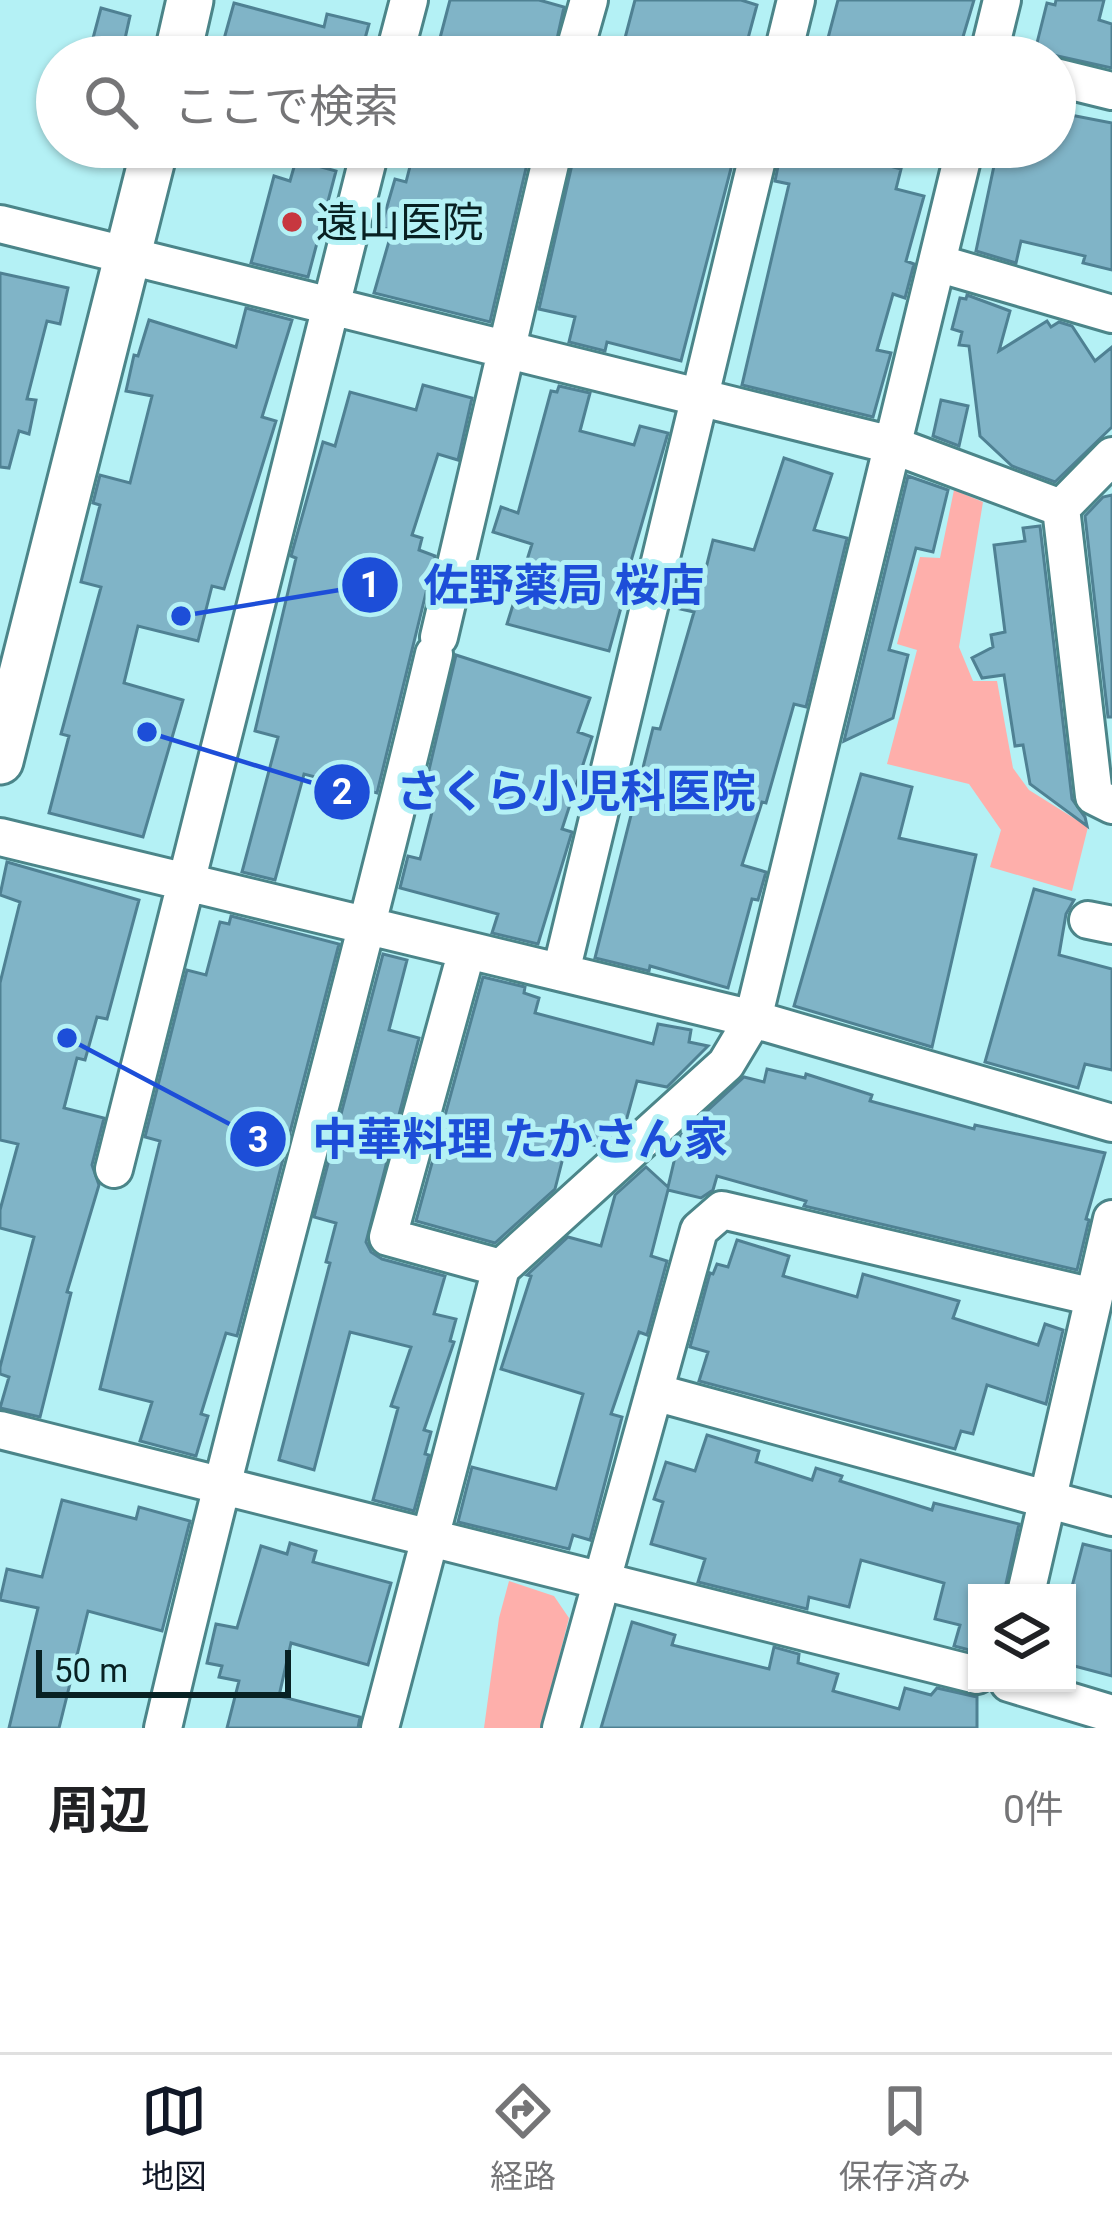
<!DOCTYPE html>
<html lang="ja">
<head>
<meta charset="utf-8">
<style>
  body { margin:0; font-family:Roboto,"Noto Sans JP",sans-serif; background:#f6f6f6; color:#202124 }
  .controls { position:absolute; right:36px; bottom:36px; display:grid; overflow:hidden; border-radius:0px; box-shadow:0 3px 9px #0004 }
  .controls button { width:108px; height:108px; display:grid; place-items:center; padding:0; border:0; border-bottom:3px solid #e0e0e0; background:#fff; color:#202124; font:60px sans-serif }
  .scale { position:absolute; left:36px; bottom:30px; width:255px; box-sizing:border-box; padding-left:12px; border:6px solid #082123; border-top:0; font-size:33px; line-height:42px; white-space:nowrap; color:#082123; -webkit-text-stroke:9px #b4f1f5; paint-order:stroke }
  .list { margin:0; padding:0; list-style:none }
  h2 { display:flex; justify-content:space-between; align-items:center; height:156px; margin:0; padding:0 48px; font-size:51px }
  h2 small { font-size:39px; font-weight:400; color:#757577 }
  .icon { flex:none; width:66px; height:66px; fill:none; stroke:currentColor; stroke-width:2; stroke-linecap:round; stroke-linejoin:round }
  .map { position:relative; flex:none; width:1112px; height:1728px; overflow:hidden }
  .search { position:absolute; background:#fff; box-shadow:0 3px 9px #0004; left:36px; right:36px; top:36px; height:132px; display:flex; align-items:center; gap:30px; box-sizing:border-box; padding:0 42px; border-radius:66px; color:#757577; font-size:45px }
  .sheet { height:324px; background:#fff }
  nav { display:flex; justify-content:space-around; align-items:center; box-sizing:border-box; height:168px; border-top:3px solid #e0e0e0; background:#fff; font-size:33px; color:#757577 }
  nav a { display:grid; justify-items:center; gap:6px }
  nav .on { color:#111827 }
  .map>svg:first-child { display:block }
  .green { fill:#feafab }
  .building { fill:#80b4c7; stroke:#4f8193; stroke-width:3 }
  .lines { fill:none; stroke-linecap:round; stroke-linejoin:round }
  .minor-casing { stroke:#4b8589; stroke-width:42 }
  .tertiary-casing { stroke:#4b8589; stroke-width:51 }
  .minor { stroke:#fff; stroke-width:36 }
  .tertiary { stroke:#fff; stroke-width:45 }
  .poi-dot { fill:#c7373f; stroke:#b4f1f5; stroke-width:4.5 }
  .labels { text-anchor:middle; stroke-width:10; stroke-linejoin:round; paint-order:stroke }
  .poi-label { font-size:42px; fill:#082123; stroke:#b4f1f5; text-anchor:start }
  .leader { fill:none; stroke:#1d4ed8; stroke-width:4.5 }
  .callout-dot { fill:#1d4ed8; stroke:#b4f1f5; stroke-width:4.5 }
  .mark-label { font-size:36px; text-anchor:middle; font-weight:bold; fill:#fff }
  .callout-label { font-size:45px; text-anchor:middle; font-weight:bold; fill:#1d4ed8; stroke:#b4f1f5; stroke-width:10; stroke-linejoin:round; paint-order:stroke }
</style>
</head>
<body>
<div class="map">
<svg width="1112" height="1728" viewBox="0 0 1112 1728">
  <rect width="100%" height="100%" fill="#b4f1f5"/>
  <path class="green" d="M954,490L983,502L959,647L973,681H997L1013,768L1029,790L1088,827L1072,891L990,867L1001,830L969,784L887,764L917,650L897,644L920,557L940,558Z
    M509,1581L554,1596L569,1618L541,1728H484L499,1618Z"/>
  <path class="building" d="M450,0H539L564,7L553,57H435Z
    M635,0H741L757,5L743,57H620Z
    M838,0H974L957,57H823Z
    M1056,0H1104L1099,20L1112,24V68L1035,51L1047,3L1055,5Z
    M234,3L324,27L327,14L369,24L360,57H219Z
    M101,8L130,16L121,57H88Z
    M1055,112L1112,123V270L1083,263L1085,256L1021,241L1016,263L976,251L998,147H1055Z
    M415,147H531L490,322L374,293L392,231L381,227L395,179L406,182Z
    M576,147H715L735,153L681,361L607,342L605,351L569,342L575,317L539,309Z
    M782,147H854L852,156L901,169L896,189L924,196L906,261L914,264L905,298L893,294L877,350L891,353L873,417L742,385L789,184L775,181Z
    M296,160L336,171L308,277L251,263L274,176L290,181Z
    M0,273L68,288L60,324L47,321L27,399L36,400L29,434L19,431L9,468L0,467Z
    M967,295L1010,311L999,351L1047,321L1051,327L1059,322L1072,326L1095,361L1112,347V427L1055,482L1012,466L980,436L969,346L959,345L962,332L952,329L960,298L966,299Z
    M246,308L292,320L262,417L276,421L224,589L212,586L198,641L138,626L124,683L183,700L143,837L49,813L69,736L61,734L101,587L81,582L100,505L93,503L100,475L130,483L152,396L126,391L134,355L138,356L149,320L236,347Z
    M423,385L472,398L458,460L438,454L412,535L422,538L419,550L435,556L377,793L304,774L275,880L242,872L278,737L255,731L296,558L291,556L323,442L335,446L350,392L416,410Z
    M559,386L590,393L580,431L634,445L640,426L668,433L629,568L635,570L629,595L625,593L609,651L507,624L532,544L493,532L501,507L518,513L551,391L557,392Z
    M941,400L968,406L959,446L933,436Z
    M784,458L832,474L814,530L847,538L806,707L794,704L766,803L762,802L742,865L766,872L758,900L752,899L728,988L650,966L649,971L595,958L653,728L660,729L694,612L672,607L678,581L701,588L713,540L754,550Z
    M908,476L948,490L933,552L916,548L889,650L908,655L893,718L844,741Z
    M1112,495V717H1108L1085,516L1103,497Z
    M1040,526L1072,799L1085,817L1087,826L1030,784L1023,745L1015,746L1004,675L982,678L972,658L993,647L991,635L1005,632L994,545L1025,541L1023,528Z
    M456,655L590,698L578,732L592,737L562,829L572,832L538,944L492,933L498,914L400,888L408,856L420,859L433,808L421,804Z
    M861,774L912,787L899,838L976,855L932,1047L794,1006Z
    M7,862L139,900L107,1019L97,1017L85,1060L77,1058L64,1108L104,1118L92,1165L99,1185L67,1292L71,1293L40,1417L0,1408L9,1377L0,1374V1367L34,1237L0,1228V1210L18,1144L0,1140V983L20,902L0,895Z
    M1034,889L1074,900L1066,914L1059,955L1112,969V1070L1085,1064L1078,1088L985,1062Z
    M231,916L339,944L237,1336L226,1333L201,1414L208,1416L196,1456L140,1441L152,1402L100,1389L160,1141L145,1137L187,970L206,975L220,922L229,924Z
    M383,954L407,960L389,1030L419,1038L366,1242L371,1252L382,1259L445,1276L434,1314L456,1319L450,1341L454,1342L424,1430L431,1432L425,1454L429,1455L414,1511L373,1500L398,1408L391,1406L411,1347L350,1332L314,1470L279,1460L330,1263L326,1262L336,1223L314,1217Z
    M483,977L525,987L524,993L539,998L535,1013L653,1044L658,1024L691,1030L689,1042L708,1046L667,1087L637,1081L625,1125L601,1147L568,1138L555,1189L495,1243L416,1221Z
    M767,1069L805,1078L806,1074L872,1095L870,1101L974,1129L975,1125L1105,1153L1086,1219L1089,1220L1077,1270L804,1206L806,1201L717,1176L713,1190L701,1198L668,1190L651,1256L667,1261L647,1335L639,1332L611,1414L622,1417L590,1540L573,1535L569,1549L458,1522L472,1467L556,1489L583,1394L501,1369L531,1276L527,1275L568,1237L601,1246L615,1195L646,1167L668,1187L680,1136L744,1077L764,1082Z
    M737,1240L789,1256L783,1276L857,1297L863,1274L959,1301L953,1318L1038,1345L1045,1324L1063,1330L1046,1404L987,1385L973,1434L961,1431L955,1449L699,1381L708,1352L690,1347L710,1273L713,1274L717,1264L728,1267Z
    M707,1435L759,1451L756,1462L812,1480L816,1468L842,1476L840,1481L932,1510L934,1503L1019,1524L1004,1593H977V1652L954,1646L960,1625L935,1619L944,1583L861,1560L849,1607L809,1597L807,1609L698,1582L705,1559L651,1544L663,1502L654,1499L666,1462L695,1471Z
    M62,1500L136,1519L139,1507L190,1521L162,1631L88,1611L59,1728H9L38,1608L0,1600L7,1569L42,1577Z
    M290,1543L316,1551L313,1562L391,1583L368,1665L291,1643L279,1696L360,1717L358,1728H227L239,1681L219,1677L222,1666L207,1663L216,1624L237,1628L261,1546L287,1554Z
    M1083,1544L1112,1551V1676L1067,1664V1606Z
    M632,1622L675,1635L672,1645L769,1669L774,1647L799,1654L798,1663L838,1674L833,1691L899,1709L905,1688L931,1695L937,1688L977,1697V1728H601Z"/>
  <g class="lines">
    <g class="minor-casing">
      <path id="minor" d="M576,46L589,0
        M394,57L409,0
        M782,57L796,0
        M988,57L1002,0
        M1055,77L1112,91
        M0,224L892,445L1061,508
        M937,263L1112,314
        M1061,508L1094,796L1112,805
        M1061,508L1112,456
        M439,637L554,147
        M0,837L753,1019L1112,1123
        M1088,920L1112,925
        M467,950L388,1237L501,1268
        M561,972L760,147
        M114,1169L371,147
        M654,1392L1112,1517
        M0,1430L977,1675
        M1026,1593L1112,1219
        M1009,1683L1112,1714
        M163,1728C247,1368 349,1013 434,654
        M380,1728L501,1268L726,1064L753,1019L965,147
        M561,1728L699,1230L722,1210L1094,1297"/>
    </g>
    <g class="tertiary-casing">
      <path id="tertiary" d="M177,57L190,0
        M0,761L155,147"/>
    </g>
    <use href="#minor" class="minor"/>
    <use href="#tertiary" class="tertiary"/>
  </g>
  <circle class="poi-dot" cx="292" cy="222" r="12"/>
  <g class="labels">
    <g class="poi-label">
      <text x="316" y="237">遠山医院</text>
    </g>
  </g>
  <path class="leader" d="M181 616L370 585M147 732L342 792M67 1038L258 1139"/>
  <g class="callout-dot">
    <circle cx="181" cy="616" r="12"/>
    <circle cx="147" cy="732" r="12"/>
    <circle cx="67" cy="1038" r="12"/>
    <circle cx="370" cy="585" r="30"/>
    <circle cx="342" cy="792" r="30"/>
    <circle cx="258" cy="1139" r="30"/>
  </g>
  <g class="mark-label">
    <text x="370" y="597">1</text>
    <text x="342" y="804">2</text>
    <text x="258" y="1152">3</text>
  </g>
  <g class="callout-label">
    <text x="564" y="601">佐野薬局 桜店</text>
    <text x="576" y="807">さくら小児科医院</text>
    <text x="520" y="1155">中華料理 たかさん家</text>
  </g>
</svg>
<div class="controls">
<button><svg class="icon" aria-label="layers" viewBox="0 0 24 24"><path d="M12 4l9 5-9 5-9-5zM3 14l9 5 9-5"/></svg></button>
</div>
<div class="scale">50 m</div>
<div class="search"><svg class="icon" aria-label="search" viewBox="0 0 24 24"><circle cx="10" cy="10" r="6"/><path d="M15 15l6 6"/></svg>ここで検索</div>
</div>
<section class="sheet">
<h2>周辺<small>0件</small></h2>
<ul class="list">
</ul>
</section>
<nav>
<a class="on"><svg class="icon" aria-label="map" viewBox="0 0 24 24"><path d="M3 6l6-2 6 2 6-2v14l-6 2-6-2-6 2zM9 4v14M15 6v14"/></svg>地図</a>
<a><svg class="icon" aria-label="directions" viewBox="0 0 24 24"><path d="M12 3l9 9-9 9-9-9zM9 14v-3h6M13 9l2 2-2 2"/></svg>経路</a>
<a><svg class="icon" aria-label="saved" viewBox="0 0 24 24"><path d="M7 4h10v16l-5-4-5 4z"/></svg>保存済み</a>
</nav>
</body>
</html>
